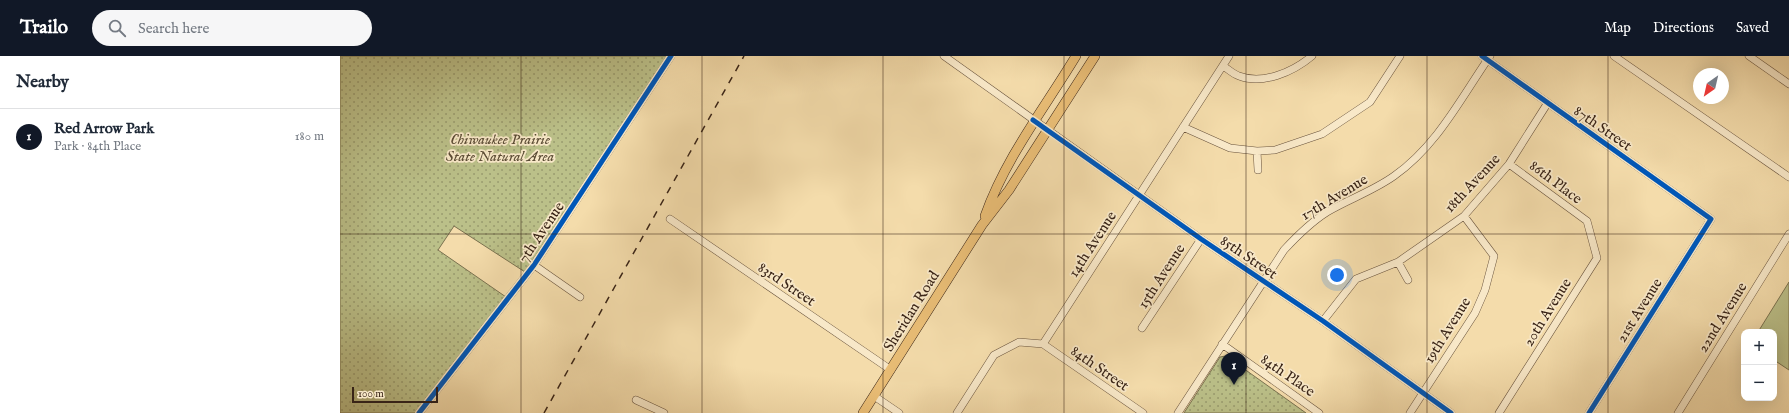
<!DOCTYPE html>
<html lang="en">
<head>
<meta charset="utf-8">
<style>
  body { margin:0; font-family:"IM FELL English",serif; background:#f6f6f7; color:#1f2937 }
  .controls { position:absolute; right:12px; bottom:12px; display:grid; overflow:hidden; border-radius:8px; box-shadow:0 4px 16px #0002 }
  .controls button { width:36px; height:36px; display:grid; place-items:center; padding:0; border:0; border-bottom:1px solid #e0e1e3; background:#fff; color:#1f2937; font:20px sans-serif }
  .compass { position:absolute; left:1353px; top:12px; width:36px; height:36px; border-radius:50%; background:#fff; box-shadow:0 4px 16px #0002; rotate:214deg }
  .scale { position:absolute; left:12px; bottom:10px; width:86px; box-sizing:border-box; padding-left:4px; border:2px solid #392417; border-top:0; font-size:11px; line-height:14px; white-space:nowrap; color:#392417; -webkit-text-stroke:3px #f8e8c8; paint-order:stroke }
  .you { position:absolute; left:997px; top:219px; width:14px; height:14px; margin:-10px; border:3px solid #fff; border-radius:50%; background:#1a73e8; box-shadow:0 0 0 6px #1a73e833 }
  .badge { display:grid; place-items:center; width:26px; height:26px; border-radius:50%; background:#111827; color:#fff; font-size:13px; font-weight:700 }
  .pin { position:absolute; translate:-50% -33px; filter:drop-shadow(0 1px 2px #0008) }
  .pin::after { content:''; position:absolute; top:21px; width:14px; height:12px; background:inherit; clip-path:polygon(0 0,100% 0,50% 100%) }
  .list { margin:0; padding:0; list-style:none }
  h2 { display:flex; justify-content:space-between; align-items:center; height:52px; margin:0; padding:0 16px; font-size:17px }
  h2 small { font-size:13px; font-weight:400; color:#747a83 }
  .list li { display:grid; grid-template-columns:26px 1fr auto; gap:12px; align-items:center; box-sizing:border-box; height:56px; padding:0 16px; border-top:1px solid #e0e1e3 }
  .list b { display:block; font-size:15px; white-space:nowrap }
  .list p { margin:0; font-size:13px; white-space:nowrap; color:#747a83 }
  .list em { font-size:13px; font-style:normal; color:#747a83 }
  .icon { flex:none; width:22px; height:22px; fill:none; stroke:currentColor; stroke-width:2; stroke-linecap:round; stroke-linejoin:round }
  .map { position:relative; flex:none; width:1449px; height:357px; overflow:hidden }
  header { display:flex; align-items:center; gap:24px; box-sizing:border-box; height:56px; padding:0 20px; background:#111827; color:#fff }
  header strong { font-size:19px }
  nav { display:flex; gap:22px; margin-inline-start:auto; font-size:14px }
  .search { width:280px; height:36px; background:#f6f6f7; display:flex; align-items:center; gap:10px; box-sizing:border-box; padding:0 14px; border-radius:22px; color:#747a83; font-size:15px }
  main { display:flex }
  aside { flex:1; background:#fff }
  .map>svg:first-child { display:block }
  .grass { fill:#bbc089; stroke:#7a7250 }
  .park { fill:url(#park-dots); stroke:#7a7250 }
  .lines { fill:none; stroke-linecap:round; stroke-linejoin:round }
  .minor-casing { stroke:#68523c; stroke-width:8 }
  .major-casing { stroke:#392417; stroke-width:10 }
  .minor { stroke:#f8e8c8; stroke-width:7 }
  .major { stroke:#eabe76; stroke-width:9 }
  .rail { stroke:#392417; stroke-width:1.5; stroke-dasharray:7 7; stroke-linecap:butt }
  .cycleway-casing { stroke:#f8e8c8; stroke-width:8 }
  .cycleway { stroke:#0057b8; stroke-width:5 }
  .grid { fill:none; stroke:#392417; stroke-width:1; stroke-opacity:0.55 }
  .labels { text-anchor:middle; stroke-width:3.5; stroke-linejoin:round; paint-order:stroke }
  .street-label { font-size:15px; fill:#392417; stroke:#f8e8c8 }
  .park-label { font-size:15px; font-style:italic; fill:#5a4b34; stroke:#f8e8c8 }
</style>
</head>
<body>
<header>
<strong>Trailo</strong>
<div class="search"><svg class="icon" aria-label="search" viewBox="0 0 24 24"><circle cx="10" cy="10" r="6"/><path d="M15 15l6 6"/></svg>Search here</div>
<nav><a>Map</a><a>Directions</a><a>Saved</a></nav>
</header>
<main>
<aside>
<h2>Nearby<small></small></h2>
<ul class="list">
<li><span class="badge">1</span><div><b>Red Arrow Park</b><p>Park · 84th Place</p></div><em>180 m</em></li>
</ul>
</aside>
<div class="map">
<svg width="1449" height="357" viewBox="0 0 1449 357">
  <defs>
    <pattern id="park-dots" width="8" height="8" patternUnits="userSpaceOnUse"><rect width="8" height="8" fill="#bbc089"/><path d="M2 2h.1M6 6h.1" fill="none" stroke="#999c6f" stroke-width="1.8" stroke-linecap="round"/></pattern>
  </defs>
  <rect width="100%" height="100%" fill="#f4dcab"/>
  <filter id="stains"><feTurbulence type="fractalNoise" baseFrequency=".005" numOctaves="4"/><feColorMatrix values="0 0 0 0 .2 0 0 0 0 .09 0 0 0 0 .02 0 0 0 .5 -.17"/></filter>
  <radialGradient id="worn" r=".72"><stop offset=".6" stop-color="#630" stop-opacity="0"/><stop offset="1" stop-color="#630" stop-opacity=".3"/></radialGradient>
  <path class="grass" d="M1449,226V314L1434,304V276H1418Z"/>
  <path class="park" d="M0,0H329L185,216L114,170L98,194L166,241L75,357H0Z
    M886,300L966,357H844L880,301Z"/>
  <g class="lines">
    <g class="minor-casing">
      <path id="minor" d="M604,0L861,183L983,265L1111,357
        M1142,0L1371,163L1249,357
        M1274,0L1449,121
        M1409,0L1449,28
        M883,10C888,13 893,18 899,20C923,29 953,16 972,0
        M843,71L890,92L917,95L935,94L982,78L1030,46L1060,0
        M917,95L918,114
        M330,163L551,314
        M1058,206L1068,224
        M194,209L240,241
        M983,265L1016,223L1058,206L1124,160L1169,108L1207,48
        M802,272L861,183
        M703,288L889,0
        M882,288L979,357
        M534,340L559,357
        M296,344L324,357
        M79,357L194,209L331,0
        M617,357L654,299L679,286L703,288L803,357
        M838,357L944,194C957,180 971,166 987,156C1009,143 1033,135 1054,120C1097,90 1121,42 1150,0
        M1070,357L1135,257L1145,234L1154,200L1124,160
        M1159,357L1257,202L1247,165L1169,108
        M1338,357L1449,178"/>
    </g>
    <g class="major-casing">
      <path id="major" d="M645,160C666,101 704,53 736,0
        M523,357L642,169L669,134L755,0"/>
    </g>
    <use href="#minor" class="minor"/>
    <use href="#major" class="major"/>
    <path class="rail" d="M204,357L404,0"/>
    <g class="cycleway-casing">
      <path id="cycleway" d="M1142,0L1371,163L1249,357
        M693,64L861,183L983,265L1111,357
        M79,357L194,209L331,0"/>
    </g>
    <use href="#cycleway" class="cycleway"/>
  </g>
  <path class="grid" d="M181,0V357M362,0V357M543,0V357M724,0V357M906,0V357M1087,0V357M1268,0V357M0,178H1449"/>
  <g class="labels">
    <g class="street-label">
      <text transform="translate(1263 72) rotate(35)" y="5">87th Street</text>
      <text transform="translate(1216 126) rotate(37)" y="5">86th Place</text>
      <text transform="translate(1132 127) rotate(-47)" y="5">18th Avenue</text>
      <text transform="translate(994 141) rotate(-31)" y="5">17th Avenue</text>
      <text transform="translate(201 176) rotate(-56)" y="5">7th Avenue</text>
      <text transform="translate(752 188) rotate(-57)" y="5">14th Avenue</text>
      <text transform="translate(909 201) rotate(34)" y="5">85th Street</text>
      <text transform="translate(821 220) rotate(-57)" y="5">15th Avenue</text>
      <text transform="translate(447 228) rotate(34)" y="5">83rd Street</text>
      <text transform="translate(1299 254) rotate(-58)" y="5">21st Avenue</text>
      <text transform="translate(571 255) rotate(-58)" y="5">Sheridan Road</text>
      <text transform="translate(1207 256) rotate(-58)" y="5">20th Avenue</text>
      <text transform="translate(1382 261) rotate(-58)" y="5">22nd Avenue</text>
      <text transform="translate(1107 274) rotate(-58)" y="5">19th Avenue</text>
      <text transform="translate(760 312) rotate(35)" y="5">84th Street</text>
      <text transform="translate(948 319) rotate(35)" y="5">84th Place</text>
    </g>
    <g class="park-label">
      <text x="160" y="88">Chiwaukee Prairie<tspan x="160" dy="17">State Natural Area</tspan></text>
    </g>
  </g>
  <rect width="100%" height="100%" filter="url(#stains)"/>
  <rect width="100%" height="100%" fill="url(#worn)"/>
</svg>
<div class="controls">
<button>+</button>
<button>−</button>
</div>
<svg class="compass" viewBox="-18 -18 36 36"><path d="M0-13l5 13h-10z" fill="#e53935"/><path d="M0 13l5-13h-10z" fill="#747a83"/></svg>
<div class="scale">100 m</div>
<div class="you"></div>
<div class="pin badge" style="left:894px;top:329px">1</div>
</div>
</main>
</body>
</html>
